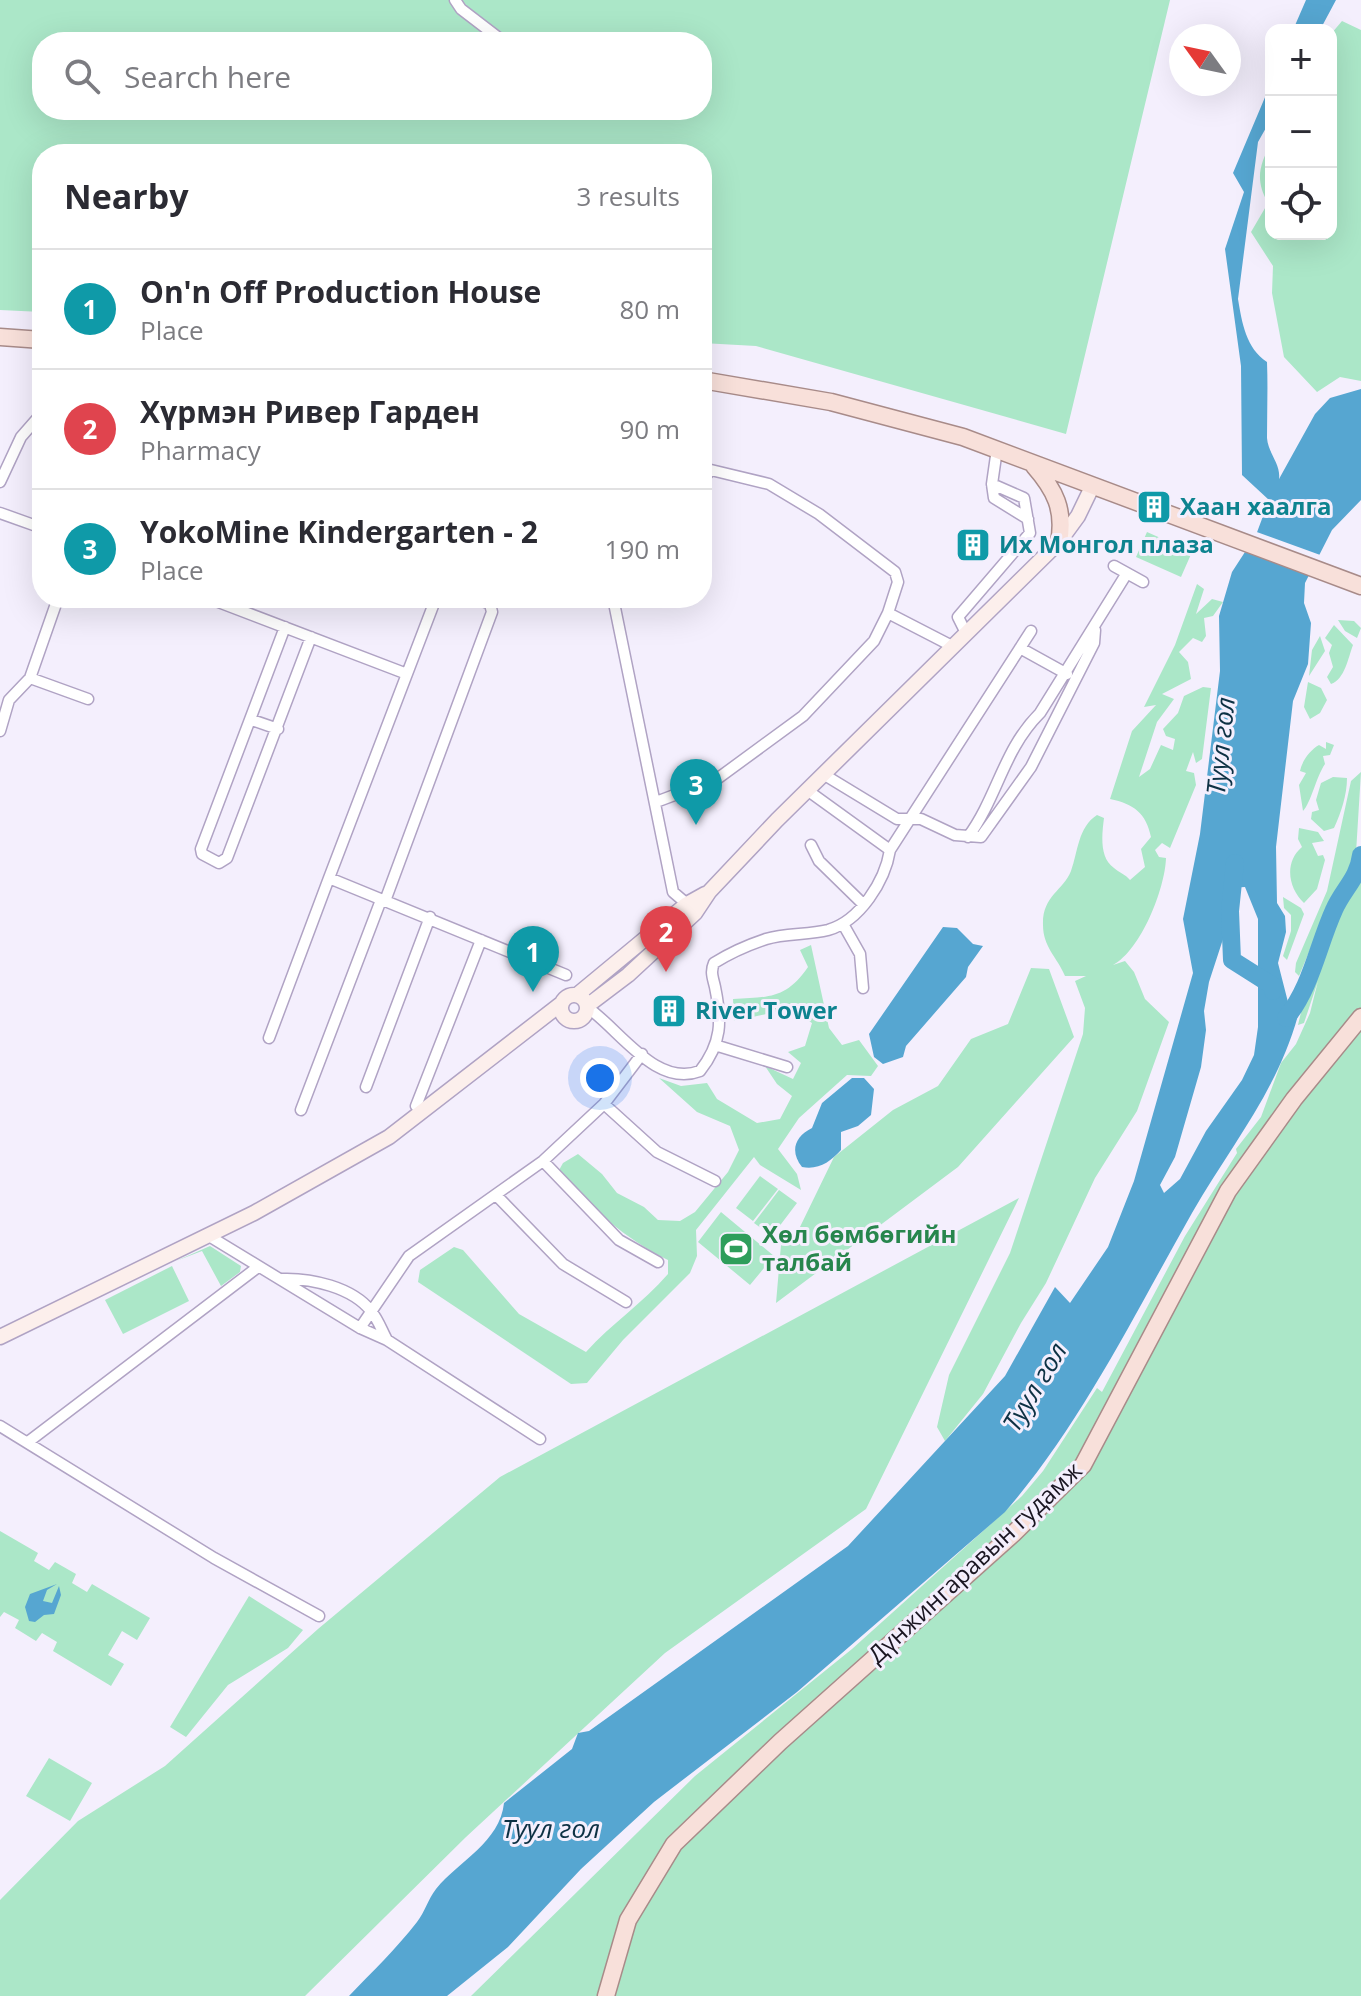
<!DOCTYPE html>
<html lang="en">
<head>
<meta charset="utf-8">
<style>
  body { margin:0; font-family:"Open Sans",sans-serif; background:#f2f2f3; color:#2b2b33 }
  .controls { position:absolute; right:24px; top:24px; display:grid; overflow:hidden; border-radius:16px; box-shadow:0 8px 32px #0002 }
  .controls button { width:72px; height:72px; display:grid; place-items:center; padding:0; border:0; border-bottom:2px solid #e1e1e2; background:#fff; color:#2b2b33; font:40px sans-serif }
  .compass { position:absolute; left:1169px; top:24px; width:72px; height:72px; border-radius:50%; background:#fff; box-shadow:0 8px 32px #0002; rotate:303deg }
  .you { position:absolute; left:600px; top:1078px; width:28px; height:28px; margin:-20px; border:6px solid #fff; border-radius:50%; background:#1a73e8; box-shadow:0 0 0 12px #1a73e833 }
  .badge { display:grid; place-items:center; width:52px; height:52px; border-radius:50%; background:#92541a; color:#fff; font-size:26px; font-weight:700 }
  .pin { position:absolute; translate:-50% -66px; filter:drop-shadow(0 2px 4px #0008) }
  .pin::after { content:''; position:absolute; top:42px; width:28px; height:24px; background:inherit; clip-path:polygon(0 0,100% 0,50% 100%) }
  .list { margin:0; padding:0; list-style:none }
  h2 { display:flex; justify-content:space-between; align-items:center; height:104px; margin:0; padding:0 32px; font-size:34px }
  h2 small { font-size:26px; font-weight:400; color:#7c7c81 }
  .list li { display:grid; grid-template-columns:52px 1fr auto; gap:24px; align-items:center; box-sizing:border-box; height:120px; padding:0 32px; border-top:2px solid #e1e1e2 }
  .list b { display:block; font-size:30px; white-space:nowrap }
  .list p { margin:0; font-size:26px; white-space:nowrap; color:#7c7c81 }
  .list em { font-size:26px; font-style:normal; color:#7c7c81 }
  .icon { flex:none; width:44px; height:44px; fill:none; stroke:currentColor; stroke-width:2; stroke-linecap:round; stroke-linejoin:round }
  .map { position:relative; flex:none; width:1361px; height:1996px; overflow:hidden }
  .search { position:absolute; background:#fff; box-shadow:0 8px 32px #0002; left:32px; top:32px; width:680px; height:88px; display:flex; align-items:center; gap:20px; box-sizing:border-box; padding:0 28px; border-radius:32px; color:#7c7c81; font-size:30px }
  .panel { position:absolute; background:#fff; box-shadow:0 8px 32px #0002; left:32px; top:144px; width:680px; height:464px; border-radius:32px }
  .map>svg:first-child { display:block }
  .green { fill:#abe7c8; fill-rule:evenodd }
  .water { fill:#56a6d1; fill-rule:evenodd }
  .pier { fill:#f4effd }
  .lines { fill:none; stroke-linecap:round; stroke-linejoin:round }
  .river { stroke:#56a6d1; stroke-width:18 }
  .street-casing { stroke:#b0a3c4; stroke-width:13 }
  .secondary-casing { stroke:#b0a3c4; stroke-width:17 }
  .primary-casing { stroke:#a88b89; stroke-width:19 }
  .street { stroke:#fff; stroke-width:10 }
  .secondary { stroke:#fcefec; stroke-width:14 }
  .primary { stroke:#f8e0da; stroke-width:16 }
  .labels { text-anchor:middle; stroke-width:6; stroke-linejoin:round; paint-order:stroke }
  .culture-label { font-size:24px; font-weight:bold; fill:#0d838f; stroke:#f4effd; text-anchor:start }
  .leisure-label { font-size:24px; font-weight:bold; fill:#27864d; stroke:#f4effd; text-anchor:start }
  .street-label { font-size:24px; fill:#1a1521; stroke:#f4effd }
  .water-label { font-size:26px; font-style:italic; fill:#0d3144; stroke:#f4effd }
</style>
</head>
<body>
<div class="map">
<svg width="1361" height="1996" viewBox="0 0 1361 1996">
  <rect width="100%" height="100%" fill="#f4effd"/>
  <path class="green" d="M0,0H1170L1066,434L756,346L702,343V154H42V312L0,310ZM42,42H702V110H42Z
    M1342,21L1361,30V381L1340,377L1317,392L1284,357L1272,293L1273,266L1251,232L1268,203C1255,180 1259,166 1271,143V234H1331V34Z
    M1147,532L1192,552L1181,577L1136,557Z
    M1197,584L1204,589L1196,614L1212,599L1223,602L1213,616L1204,618L1206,636L1202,642L1193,638L1179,652L1188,662L1191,679L1162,694L1174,699L1157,722L1139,777L1150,769L1161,745L1173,750L1175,739L1166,736L1163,729L1178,713L1184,696L1203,687L1211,688L1202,759L1196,763L1193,752L1186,771L1194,773L1196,785L1170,848L1162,843L1155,850L1159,857L1166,858C1165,889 1141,950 1113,965L1125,961L1134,972L1145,999L1169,1022L1137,1111L1095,1178L1046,1283L1021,1323L983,1394L945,1441L937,1427L949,1375L1010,1253L1083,1034L1085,1008L1075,981L1086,976H1065C1057,957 1043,947 1043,925C1042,896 1063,891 1071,871C1078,852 1078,827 1097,815L1104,818C1102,834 1099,858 1114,868C1120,873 1125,874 1130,880L1145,867L1141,849L1151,837C1146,813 1134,804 1110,799L1132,731L1156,705L1144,707L1175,645Z
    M1338,620L1354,621L1361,628L1357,638L1345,631Z
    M1334,625L1353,645C1348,658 1345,679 1331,684L1327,677L1333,667L1329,653L1332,645L1325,638Z
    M1320,636L1325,651L1309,676L1312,650Z
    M1308,682L1321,688L1327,700L1320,713L1310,719L1304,707Z
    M1326,742L1334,745L1330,755L1323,756L1325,764C1316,777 1311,803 1303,811L1299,785L1306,773L1300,771C1302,761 1310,750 1319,745L1326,749Z
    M1361,772L1355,869L1326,911L1299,976L1295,972L1296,963L1327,891L1351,781Z
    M1333,777L1347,778C1347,795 1341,813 1334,828L1324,831L1311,819L1312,812L1319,810L1316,800L1321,783Z
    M1299,828L1318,832L1324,841L1312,843L1318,856L1323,855L1325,860L1317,889L1304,903C1288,888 1284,862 1302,847L1298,839Z
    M1361,874V1996H471L695,1776L852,1649L1022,1496L1043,1471L1097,1388L1102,1392L1185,1236L1237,1153L1236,1149L1261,1117L1281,1063L1296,1044L1310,1013L1318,981L1304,1023L1298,1025L1307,987L1342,905Z
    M1283,897L1301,908L1304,914L1287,960L1283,956L1291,931V915L1284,908Z
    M811,945L829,1028L842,1045L859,1040L878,1066L871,1076L847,1075L799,1118L778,1149L797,1174L801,1190L760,1165L754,1157L696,1230L697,1256L690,1273L623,1340L587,1383L571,1384L418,1282L420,1270L454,1247L463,1250L519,1314L586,1352C611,1324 643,1303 668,1274V1260C625,1239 590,1207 558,1172L563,1163L578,1154L602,1174L617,1193L644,1207L658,1220L680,1221L695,1212L728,1172L739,1150L730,1126L697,1112L659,1078L681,1086L707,1083L717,1099L757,1123L780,1119L792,1096L777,1084L765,1066L793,1079L801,1063L788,1052L805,1046L812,1023L789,1009L734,1021L733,999C769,997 786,999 808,967L800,950Z
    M1031,968L1049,969L1074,1037L958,1167L776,1303L781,1245L799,1229L834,1157L893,1110L938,1086L971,1039L1008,1024Z
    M760,1176L778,1189L753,1221L736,1208Z
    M779,1190L797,1203L772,1236L754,1223Z
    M1019,1198L866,1509L665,1653L466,1837L305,1996H0V1900L78,1821L165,1766L318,1629L500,1477Z
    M721,1212L774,1256L750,1285L698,1242Z
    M210,1246L241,1266L240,1272L221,1286L202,1251L176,1261Z
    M172,1266L189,1301L123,1334L105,1300Z
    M0,1531L38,1553L34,1561L49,1570L55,1562L76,1574L72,1583L87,1592L92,1584L150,1618L137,1640L122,1631L108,1655L124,1664L111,1686L53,1651L57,1642L42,1633L36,1641L15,1628L19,1620L4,1612L0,1617Z
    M249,1596L303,1630L288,1648L228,1685L186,1737L170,1727Z
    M49,1758L92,1783L70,1821L26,1796Z"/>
  <path class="water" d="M1306,0H1336L1320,30H1293Z
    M1271,83V119L1258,142L1238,299C1242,323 1246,348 1267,362C1268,388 1267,413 1267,438C1268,453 1281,464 1279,479L1315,414L1330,398L1361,389V500L1332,530L1305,583L1304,603L1311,623L1308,664L1293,701L1276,847L1277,903L1285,916L1286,932L1278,963L1289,1006L1295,999H1302C1284,1083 1234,1140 1192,1213C1134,1315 1082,1423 1005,1512L797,1692L654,1802L581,1869L508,1947L447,1996H349C372,1972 396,1949 417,1922C425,1912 428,1899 436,1889C459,1861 500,1842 504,1803L572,1749L578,1733L589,1731L848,1546L1005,1376L1055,1287L1070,1303L1108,1247L1134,1181L1193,973L1183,919L1200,834L1220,671L1219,616L1232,572L1256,535L1269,500L1242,475L1241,366L1225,249L1244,192L1233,173ZM1245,887L1258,919V1027L1254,1055L1242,1080L1206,1131L1180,1179L1164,1193L1160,1185L1175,1157L1201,1067L1206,1030L1204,1011L1209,982L1224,936L1229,888Z
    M943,927L957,928L973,944L983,946L968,967L966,977L906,1046L903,1057L883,1064L874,1057L869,1034Z
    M852,1078H864L874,1089L871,1115L858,1126L841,1132V1150C830,1162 819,1170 802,1167C790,1152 794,1137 812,1128L822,1103Z
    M57,1584L47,1590L43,1601L52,1603L59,1586L61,1595L54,1614L44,1615L35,1622L29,1621L25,1607L30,1594Z"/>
  <path class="pier" d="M1254,531L1323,556L1313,576L1242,551Z"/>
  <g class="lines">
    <path class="river" d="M1235,863L1230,911L1232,960L1273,986V991
      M1286,1018C1311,988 1318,945 1334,910C1343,889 1358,879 1361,855"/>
    <g class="street-casing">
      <path id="street" d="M455,0L461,9L504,42
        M702,480L711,470L769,484L819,514L895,572L898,582L888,613
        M0,482L21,437L42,413
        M992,484L994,498L1028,519
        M0,513L42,528
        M1114,566L1143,582
        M208,598L407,674
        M613,598L673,892L687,904
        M285,627L201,849L202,854L219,863L227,858L311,637
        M966,633L958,617L1030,533L1024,498L992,484L997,449
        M1020,648L1067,674
        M30,678L88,699
        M252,720L278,729
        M0,731L9,700L30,678L58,598
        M823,774L897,819H921L955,835L981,837L1031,767L1094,643L1095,630
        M807,790L890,850
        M656,802L717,779L803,716L874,641L888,613L952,646
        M968,837C998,796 1003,750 1040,713L1127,573
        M811,845L819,861L863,904
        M329,878L436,598
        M385,901L492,612L490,604L474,598
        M843,924L860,954L863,988
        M587,1007C620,1030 656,1088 700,1071C722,1043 722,1021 715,987C713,978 710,972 714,963C730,953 748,945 766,939C785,933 808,935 828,930C860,921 885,881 890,850L1031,631
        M269,1038L329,878L566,975
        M718,1046L787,1067
        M366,1087L430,917
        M604,1104L657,1152L715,1181
        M416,1106L481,940
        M301,1110L381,900
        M543,1161L619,1240L658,1262
        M496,1195L563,1264L626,1302
        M209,1236L360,1328L387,1340L540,1439
        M282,1279C311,1278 352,1287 371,1311C378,1319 382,1331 387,1340
        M360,1328L409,1256L543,1161L604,1104L642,1054
        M0,1426L214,1558L319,1616
        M28,1442L258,1267"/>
    </g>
    <g class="secondary-casing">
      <path id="secondary" d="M561 1008a13 13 0 1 1 26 0a13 13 0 1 1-26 0Z
        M577,995L687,904L705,894
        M587,1006L628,975L695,913L709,892L777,820L1059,542L1078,516L1092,487
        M0,1337L254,1213L389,1137L562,1003"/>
    </g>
    <g class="primary-casing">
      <path id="primary" d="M0,337L42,340
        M702,380L831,402L963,437L1361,586
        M1034,466C1055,490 1065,510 1059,542
        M606,1996L628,1920L674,1844L780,1742L1013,1534L1083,1465L1228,1191L1294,1099L1361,1017"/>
    </g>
    <use href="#street" class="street"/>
    <use href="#secondary" class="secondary"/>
    <use href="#primary" class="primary"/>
  </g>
  <defs>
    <g id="building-square" transform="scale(1.8)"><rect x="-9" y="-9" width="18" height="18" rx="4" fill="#0f9aa8" stroke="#f4effd"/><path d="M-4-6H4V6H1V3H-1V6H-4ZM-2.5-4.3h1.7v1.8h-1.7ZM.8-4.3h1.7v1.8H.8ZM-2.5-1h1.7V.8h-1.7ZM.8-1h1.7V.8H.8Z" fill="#fff"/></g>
    <g id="stadium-square" transform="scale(1.8)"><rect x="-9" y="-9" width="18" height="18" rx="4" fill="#2e9e5b" stroke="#f4effd"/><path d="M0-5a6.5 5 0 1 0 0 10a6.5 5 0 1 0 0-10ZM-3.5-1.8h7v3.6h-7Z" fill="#fff"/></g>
  </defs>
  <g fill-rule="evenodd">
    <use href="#building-square" x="1154" y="507"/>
    <use href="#building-square" x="973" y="545"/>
    <use href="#building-square" x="669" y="1011"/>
    <use href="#stadium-square" x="736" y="1249"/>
  </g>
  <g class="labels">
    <g class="culture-label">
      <text x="1180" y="515">Хаан хаалга</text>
      <text x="999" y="553">Их Монгол плаза</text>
      <text x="695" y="1019">River Tower</text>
    </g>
    <g class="leisure-label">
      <text x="762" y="1243">Хөл бөмбөгийн<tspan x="762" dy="28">талбай</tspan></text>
    </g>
    <g class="street-label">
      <text transform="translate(975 1563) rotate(-43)" y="8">Дүнжингаравын гудамж</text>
    </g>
    <g class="water-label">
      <text transform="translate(1221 746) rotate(-84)" y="9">Туул гол</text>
      <text transform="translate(1035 1387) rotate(-59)" y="9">Туул гол</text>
      <text x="551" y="1838">Туул гол</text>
    </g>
  </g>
</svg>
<div class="controls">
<button>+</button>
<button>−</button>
<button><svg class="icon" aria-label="locate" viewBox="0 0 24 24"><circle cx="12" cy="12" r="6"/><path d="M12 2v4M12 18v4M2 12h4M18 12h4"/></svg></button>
</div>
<svg class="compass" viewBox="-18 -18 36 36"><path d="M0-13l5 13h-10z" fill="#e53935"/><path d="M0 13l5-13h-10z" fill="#7c7c81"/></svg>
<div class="you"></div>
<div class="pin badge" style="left:533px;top:992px;background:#0f9aa8">1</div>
<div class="pin badge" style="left:666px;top:972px;background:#e0444e">2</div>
<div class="pin badge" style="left:696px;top:825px;background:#0f9aa8">3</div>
<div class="search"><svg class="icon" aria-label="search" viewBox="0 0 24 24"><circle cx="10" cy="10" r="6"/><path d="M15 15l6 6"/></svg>Search here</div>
<section class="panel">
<h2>Nearby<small>3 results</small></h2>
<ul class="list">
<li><span class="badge" style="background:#0f9aa8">1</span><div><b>On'n Off Production House</b><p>Place</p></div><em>80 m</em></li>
<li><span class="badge" style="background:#e0444e">2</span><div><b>Хүрмэн Ривер Гарден</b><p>Pharmacy</p></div><em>90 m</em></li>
<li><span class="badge" style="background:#0f9aa8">3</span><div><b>YokoMine Kindergarten - 2</b><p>Place</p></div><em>190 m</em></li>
</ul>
</section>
</div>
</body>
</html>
